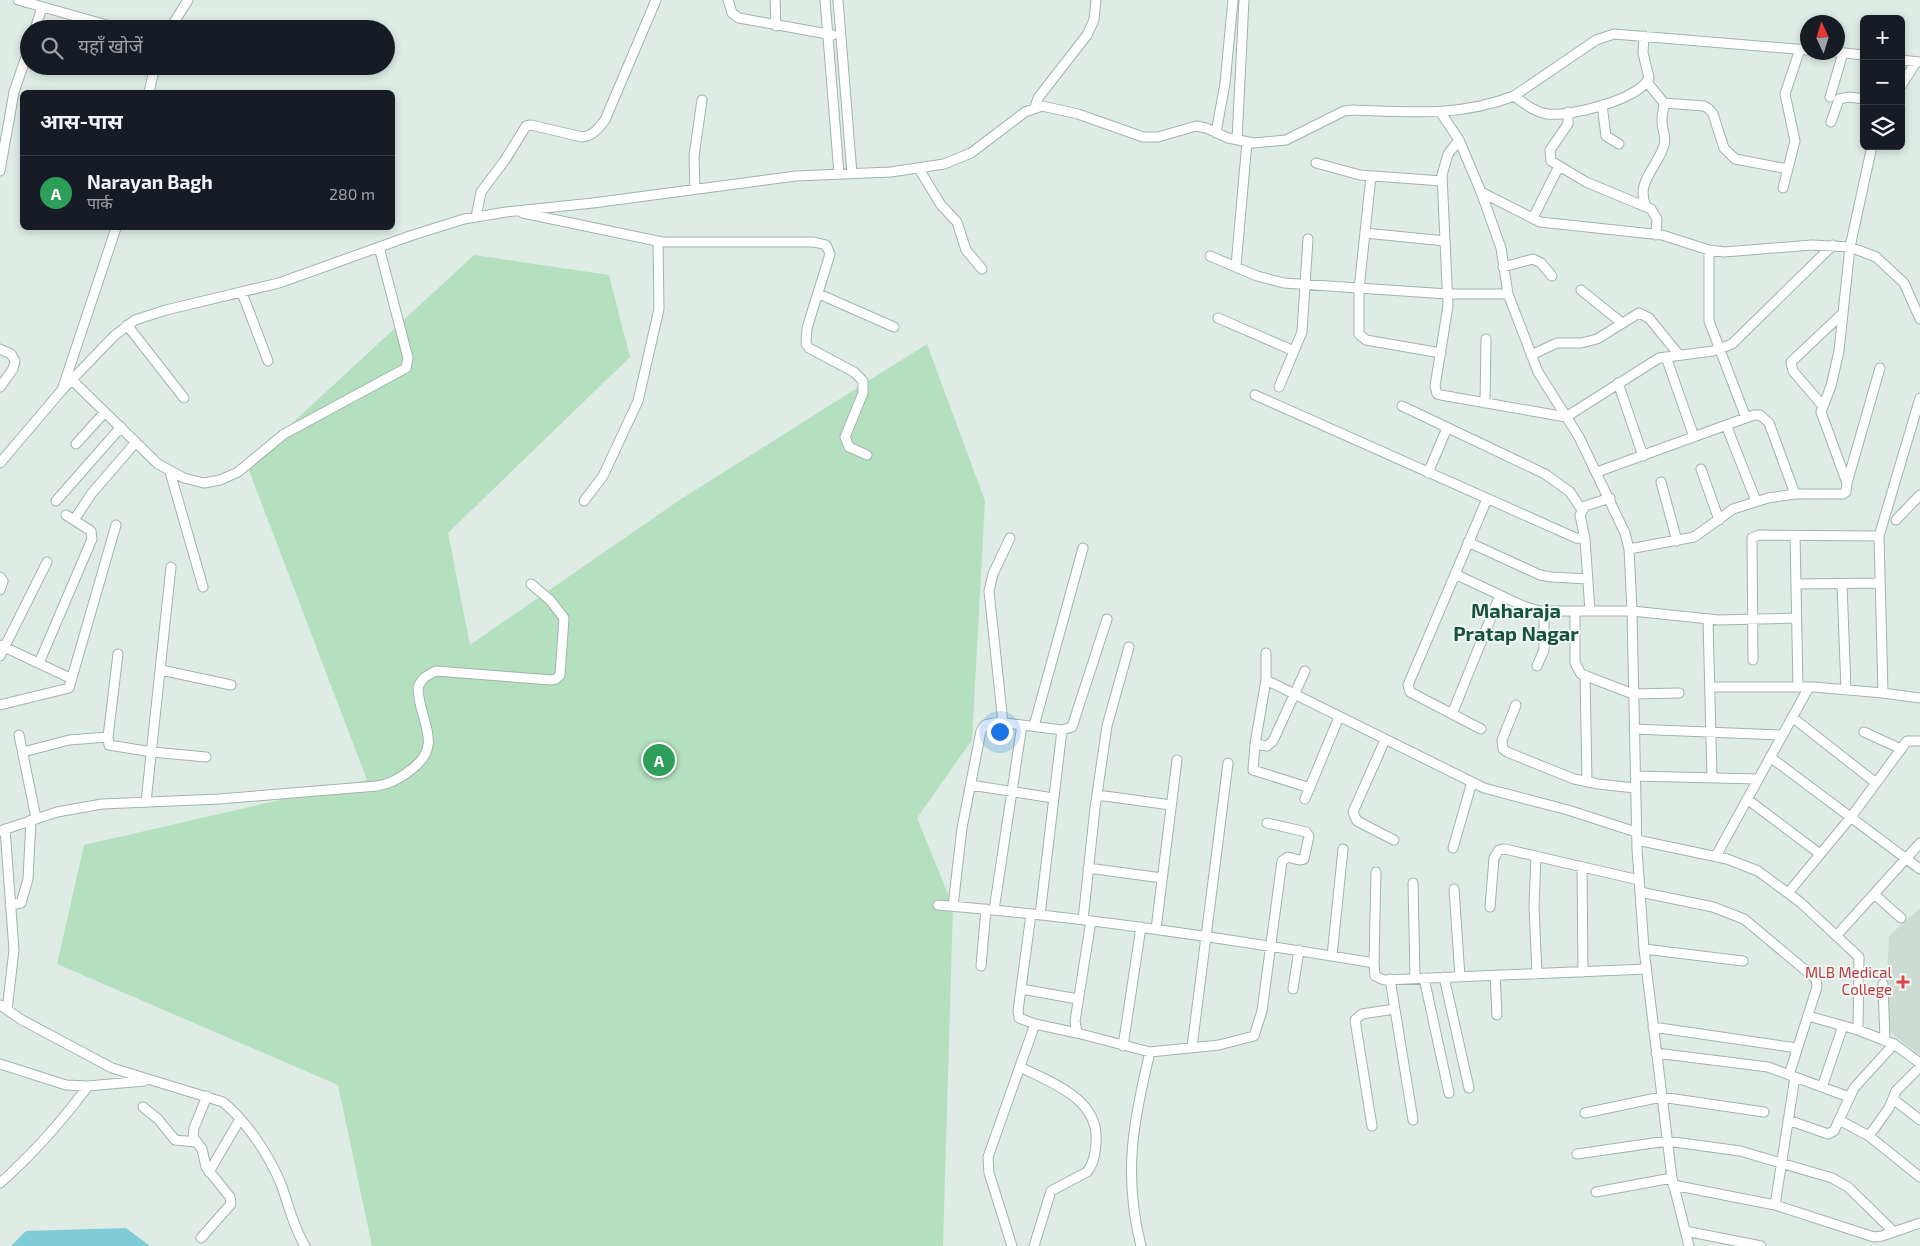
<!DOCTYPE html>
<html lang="hi">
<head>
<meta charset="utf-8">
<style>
  body { margin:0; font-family:"Exo 2","Noto Sans Devanagari",sans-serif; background:#242831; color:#f1f3f6 }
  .controls { position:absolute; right:15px; top:15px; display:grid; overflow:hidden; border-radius:8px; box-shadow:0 2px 8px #0003 }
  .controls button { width:45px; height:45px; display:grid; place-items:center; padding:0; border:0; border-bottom:1px solid #363941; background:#171b24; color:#f1f3f6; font:25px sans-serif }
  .compass { position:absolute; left:1800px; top:15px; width:45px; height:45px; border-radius:50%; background:#171b24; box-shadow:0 2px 8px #0003; rotate:356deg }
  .you { position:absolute; left:999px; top:731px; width:18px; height:18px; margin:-12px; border:4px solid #fff; border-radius:50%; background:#1a73e8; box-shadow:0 0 0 8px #1a73e833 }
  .badge { display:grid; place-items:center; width:32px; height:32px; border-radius:50%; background:#b45309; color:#fff; font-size:16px; font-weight:700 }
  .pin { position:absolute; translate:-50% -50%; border:2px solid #fff; box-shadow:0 1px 5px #0006 }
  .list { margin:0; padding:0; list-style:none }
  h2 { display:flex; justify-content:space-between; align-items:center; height:65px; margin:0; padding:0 20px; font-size:21px }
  h2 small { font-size:16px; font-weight:400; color:#9ea1a6 }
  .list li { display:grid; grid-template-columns:32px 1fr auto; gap:15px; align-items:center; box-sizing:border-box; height:75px; padding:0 20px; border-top:1px solid #363941 }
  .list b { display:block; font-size:19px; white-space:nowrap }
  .list p { margin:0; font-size:16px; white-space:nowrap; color:#9ea1a6 }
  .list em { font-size:16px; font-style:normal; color:#9ea1a6 }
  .icon { flex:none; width:28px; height:28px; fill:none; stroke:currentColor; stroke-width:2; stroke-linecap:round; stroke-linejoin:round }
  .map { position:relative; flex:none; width:1920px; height:1246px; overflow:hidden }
  .search { position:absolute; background:#171b24; box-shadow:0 2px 8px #0003; left:20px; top:20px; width:375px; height:55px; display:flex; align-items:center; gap:12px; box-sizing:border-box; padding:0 18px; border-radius:28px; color:#9ea1a6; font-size:19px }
  .panel { position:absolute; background:#171b24; box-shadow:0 2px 8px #0003; left:20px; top:90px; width:375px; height:140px; border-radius:8px }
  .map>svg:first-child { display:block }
  .built { fill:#ccdcd4 }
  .green { fill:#b4e0bf }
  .water { fill:#7fccd8 }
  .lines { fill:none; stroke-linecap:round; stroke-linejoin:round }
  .street-casing { stroke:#a1b4ac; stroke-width:11 }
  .street { stroke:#fff; stroke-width:9 }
  .health-dot { fill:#e0444e; stroke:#eff8f3; stroke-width:2 }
  .labels { text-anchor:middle; stroke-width:4; stroke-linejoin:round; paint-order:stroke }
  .health-label { font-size:15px; fill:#be3a42; stroke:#eff8f3; text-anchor:end }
  .district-label { font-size:20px; font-weight:bold; fill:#175142; stroke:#eff8f3 }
</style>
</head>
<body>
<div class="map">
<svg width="1920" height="1246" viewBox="0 0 1920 1246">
  <rect width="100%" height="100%" fill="#deece5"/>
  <path class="built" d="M1920,908V1055L1884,1028L1889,936Z"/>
  <path class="green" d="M474,255L609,275L630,357L448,533L470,645L681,499L927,344L985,501L972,740L917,818L953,906L943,1246H372L338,1085L57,964L84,845L367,780L247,465Z"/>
  <path class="water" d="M126,1228L150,1246H11L26,1231Z"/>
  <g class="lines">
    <g class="street-casing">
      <path id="street" d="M18,0L121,29
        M728,0L732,13L739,18L833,35
        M775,0L776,26
        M825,0L839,174
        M838,0L852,174
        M35,29L42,7
        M170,29L188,0
        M1835,52L1864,55
        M1901,60L1920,62
        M1901,86L1916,62
        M149,92L155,66
        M1514,96C1524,103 1534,112 1547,114C1569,117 1639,100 1649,78L1643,53L1644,36
        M1830,97L1843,53
        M1664,103L1704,106L1709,109L1713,114L1724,148L1735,159L1788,169
        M1602,105L1606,136L1619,144
        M1035,107L1038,98L1087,35L1094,20L1096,0
        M1568,112V124L1550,150L1551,161L1586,182L1651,209L1657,219L1656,235
        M1441,113L1459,140L1481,192L1501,248L1508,294L1538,372L1579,437L1625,533L1629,549L1632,611L1637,849L1644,949L1672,1178L1689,1246
        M1831,122L1839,99L1849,97L1864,99
        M1216,133L1225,83L1233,0
        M1237,140L1244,0
        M1459,140L1448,154L1442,175L1448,306L1435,386L1437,394L1441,395L1566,417L1659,358L1713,351L1732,344L1833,245
        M1316,163L1360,175L1442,181
        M919,169L941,205L957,222L966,250L982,269
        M0,171L14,92L29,48
        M1371,176L1359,289V334L1366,340L1441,353
        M1783,188L1795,141L1785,94L1800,49
        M695,189L694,156L702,100
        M1481,192L1540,222L1662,235L1709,250L1724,252L1812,245L1850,247L1876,257L1904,283L1920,319
        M1646,206C1635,182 1658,167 1664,145C1667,136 1661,128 1662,119C1662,113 1664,109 1664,103L1647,82
        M523,213L662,242H814L826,245L830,254L807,328L806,344L809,348L854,372L863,381V393L845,437L849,447L867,455
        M476,217L481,192L505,160L526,126L531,125L582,137C593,136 599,128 605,120L656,0
        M1533,218L1559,166
        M1365,233L1445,241
        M1709,250V321L1746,418
        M1210,256L1257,276L1284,283L1448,294H1508
        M1236,266L1247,142
        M1503,267L1533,259L1541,263L1552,276
        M1581,290L1622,323
        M242,293L268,361
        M819,294L894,327
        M1218,318L1294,351
        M127,325L184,398
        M0,349L11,354L15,361L13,369L0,387
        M1531,355L1557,343H1581L1597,339L1639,313L1649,318L1679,355
        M1666,357L1694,437
        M72,380L158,464L184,478L204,483L220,480L238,472L284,434L406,368L408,358L379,247
        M1618,383L1643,456
        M1279,387L1302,332L1308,239
        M62,390L114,336L135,320L166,310L279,283L410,236L464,219L506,212L593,203L796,176L891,172L944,164L971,153L1025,112L1042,106L1078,114L1143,137H1158L1196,126L1206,128L1228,138L1254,143L1286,140L1344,111L1354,110C1410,112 1459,117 1514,96L1596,40L1614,34L1808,50
        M1255,395L1576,538L1585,539L1580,515L1585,506L1610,498
        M1485,403L1486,339
        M1822,405L1793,371L1791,362L1843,313
        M1402,406L1545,474L1570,492L1582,510
        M1726,425L1756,501
        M76,444L105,412
        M0,463L62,390L116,228
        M1701,469L1719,520
        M170,472L203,587
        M1597,472L1754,415H1760L1769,423L1795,494
        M1428,473L1447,428
        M1661,482L1677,541
        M1847,483L1880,368
        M56,501L121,427
        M584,501L603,476L638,401L659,309L658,242
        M74,520L92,493L136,442
        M1896,520L1920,495
        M1795,536L1798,687
        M1585,539L1590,611
        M1468,542L1540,575L1551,577L1588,579
        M1629,549L1694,537L1733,509L1768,498L1795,494H1843L1846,492L1847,483L1821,412L1831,386L1839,351L1850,247L1872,146
        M1455,574L1523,606L1540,611H1632L1719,620L1796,618
        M0,577L3,581L0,590
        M1796,584L1880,583
        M1842,584L1846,690
        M1575,611V663L1581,674L1633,694L1679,693
        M1708,620L1712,778
        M0,645L72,679
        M1266,653V680L1255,744L1253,770L1310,788
        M118,654L108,737L109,745L152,752L206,757
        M0,656L47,562
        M1753,660L1752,538L1759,535L1879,536L1920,398
        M39,663L92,539L91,531L66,515
        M1537,666L1544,650V611
        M161,670L231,685
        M1585,675L1587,782
        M1266,680L1484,788L1568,810L1636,832
        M1710,687H1814L1883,693L1879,536
        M1883,693L1920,698
        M0,705L69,688L116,525
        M1516,705L1502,740L1503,749L1507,752L1574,779L1598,784L1635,788
        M1452,714L1500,595
        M1792,717L1876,783
        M1003,723L989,591L993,574L1010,538
        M1034,726L1083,548
        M1481,729L1410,692L1408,685L1487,499
        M1634,729L1782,735
        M1864,732L1901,749
        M19,735L36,818
        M1385,740L1353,812L1357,821L1394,840
        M1255,744L1267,746L1273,741L1305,671
        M23,752L69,740L108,737
        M1770,757L1920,869
        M1635,776L1758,779
        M971,785L1053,798
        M1097,795L1171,805
        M1305,799L1339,717
        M1747,799L1820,854
        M146,802L171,567
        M5,829L14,950L7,1010
        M0,831L57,812L102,804L219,799L377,786C391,784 401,778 412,769C445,744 418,720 418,687C422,678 427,675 436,671L551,680L556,679L560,675L564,618L550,600L531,584
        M1637,840L1727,859L1758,871L1800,902L1859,957L1858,1030L1894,1044L1920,1063
        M1453,848L1472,782
        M1536,856L1534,907L1537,974
        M1716,856L1809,687
        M1582,867L1583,972
        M1088,868L1162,878
        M1413,883L1415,978
        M1454,889L1460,977
        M1640,892L1713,907L1744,919L1816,979L1817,987L1789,1075
        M1788,893L1851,817L1907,741H1920
        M1874,894L1901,918
        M10,905L21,903L28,879L31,820
        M938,905C1084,917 1229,939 1374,963L1375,976L1384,980L1646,969
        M953,906L962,828L981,731L985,725L998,722L1062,730L1072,727L1107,619
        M1490,907L1494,858L1499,850L1505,849L1639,880
        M994,910L1022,725
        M1031,914L1018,1011L1019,1018L1035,1024L1077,1033
        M1040,915L1062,730
        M1083,920L1095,808L1107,726L1129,647
        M1091,921L1075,1021L1077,1033L1150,1052L1219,1045L1254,1036L1262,1011L1282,861L1288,857L1299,860L1304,859L1309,836L1306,832L1267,823
        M1156,929L1177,760
        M1837,935L1920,843
        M1644,949L1743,961
        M1332,956L1343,849
        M1374,963L1376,872
        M981,966L986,909
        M1495,975L1497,1015
        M1444,977L1469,1088
        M1424,978L1449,1093
        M1390,979L1413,1120
        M1883,984L1885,1041
        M1021,989L1078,999
        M1293,989L1299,950
        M0,1005L22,1020L112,1068L223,1102C247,1122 269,1155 281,1184C289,1206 293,1226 305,1246
        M1808,1016L1858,1030
        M1653,1027L1797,1048
        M1123,1046L1141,927
        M1192,1047L1228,763
        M1656,1053L1768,1067L1849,1097
        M0,1064L66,1085L88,1086L144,1081
        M1020,1067C1052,1083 1100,1099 1096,1143C1095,1154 1094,1163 1087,1172L1051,1191L1034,1246
        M1822,1087L1843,1026
        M1893,1099L1920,1120
        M143,1107L158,1119L175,1140L196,1142
        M1585,1113L1661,1097L1764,1112
        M1788,1120L1828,1134L1834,1131L1839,1120L1869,1136L1920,1177
        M1839,1120L1854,1088L1894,1044
        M1372,1126L1355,1020L1362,1014L1395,1009
        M1869,1136L1889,1108L1896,1091L1920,1067
        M1577,1154L1667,1141L1740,1151L1832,1178L1848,1187L1894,1232
        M209,1172L240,1119
        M0,1183C33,1154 62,1121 88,1086
        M1673,1185L1775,1205L1874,1237L1882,1236L1920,1223
        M1596,1192L1672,1178
        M1775,1205L1795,1077
        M1685,1231L1761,1246
        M201,1238L231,1204L230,1197L206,1167L202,1149L193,1137L194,1128L207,1096
        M1012,1246L989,1173L988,1157L1035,1024
        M1141,1246C1123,1175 1133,1122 1150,1052"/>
    </g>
    <use href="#street" class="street"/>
  </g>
  <path class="health-dot" d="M1900.5 974.5h5v5h5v5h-5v5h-5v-5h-5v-5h5z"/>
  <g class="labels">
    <g class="health-label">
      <text x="1892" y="978">MLB Medical<tspan x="1892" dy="17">College</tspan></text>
    </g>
    <g class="district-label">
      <text x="1516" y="618">Maharaja<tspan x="1516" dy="23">Pratap Nagar</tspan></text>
    </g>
  </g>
</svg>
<div class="controls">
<button>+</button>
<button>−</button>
<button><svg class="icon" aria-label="layers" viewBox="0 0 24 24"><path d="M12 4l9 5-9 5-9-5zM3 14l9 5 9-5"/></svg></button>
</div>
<svg class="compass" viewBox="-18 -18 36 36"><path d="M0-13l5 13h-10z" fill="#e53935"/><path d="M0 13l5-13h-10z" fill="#9ea1a6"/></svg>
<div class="you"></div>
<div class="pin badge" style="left:659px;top:760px;background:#2e9e5b">A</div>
<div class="search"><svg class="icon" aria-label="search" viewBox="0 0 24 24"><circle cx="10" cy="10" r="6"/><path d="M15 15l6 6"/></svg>यहाँ खोजें</div>
<section class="panel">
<h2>आस-पास<small></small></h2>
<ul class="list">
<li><span class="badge" style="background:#2e9e5b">A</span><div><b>Narayan Bagh</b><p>पार्क</p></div><em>280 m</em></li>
</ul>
</section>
</div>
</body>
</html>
